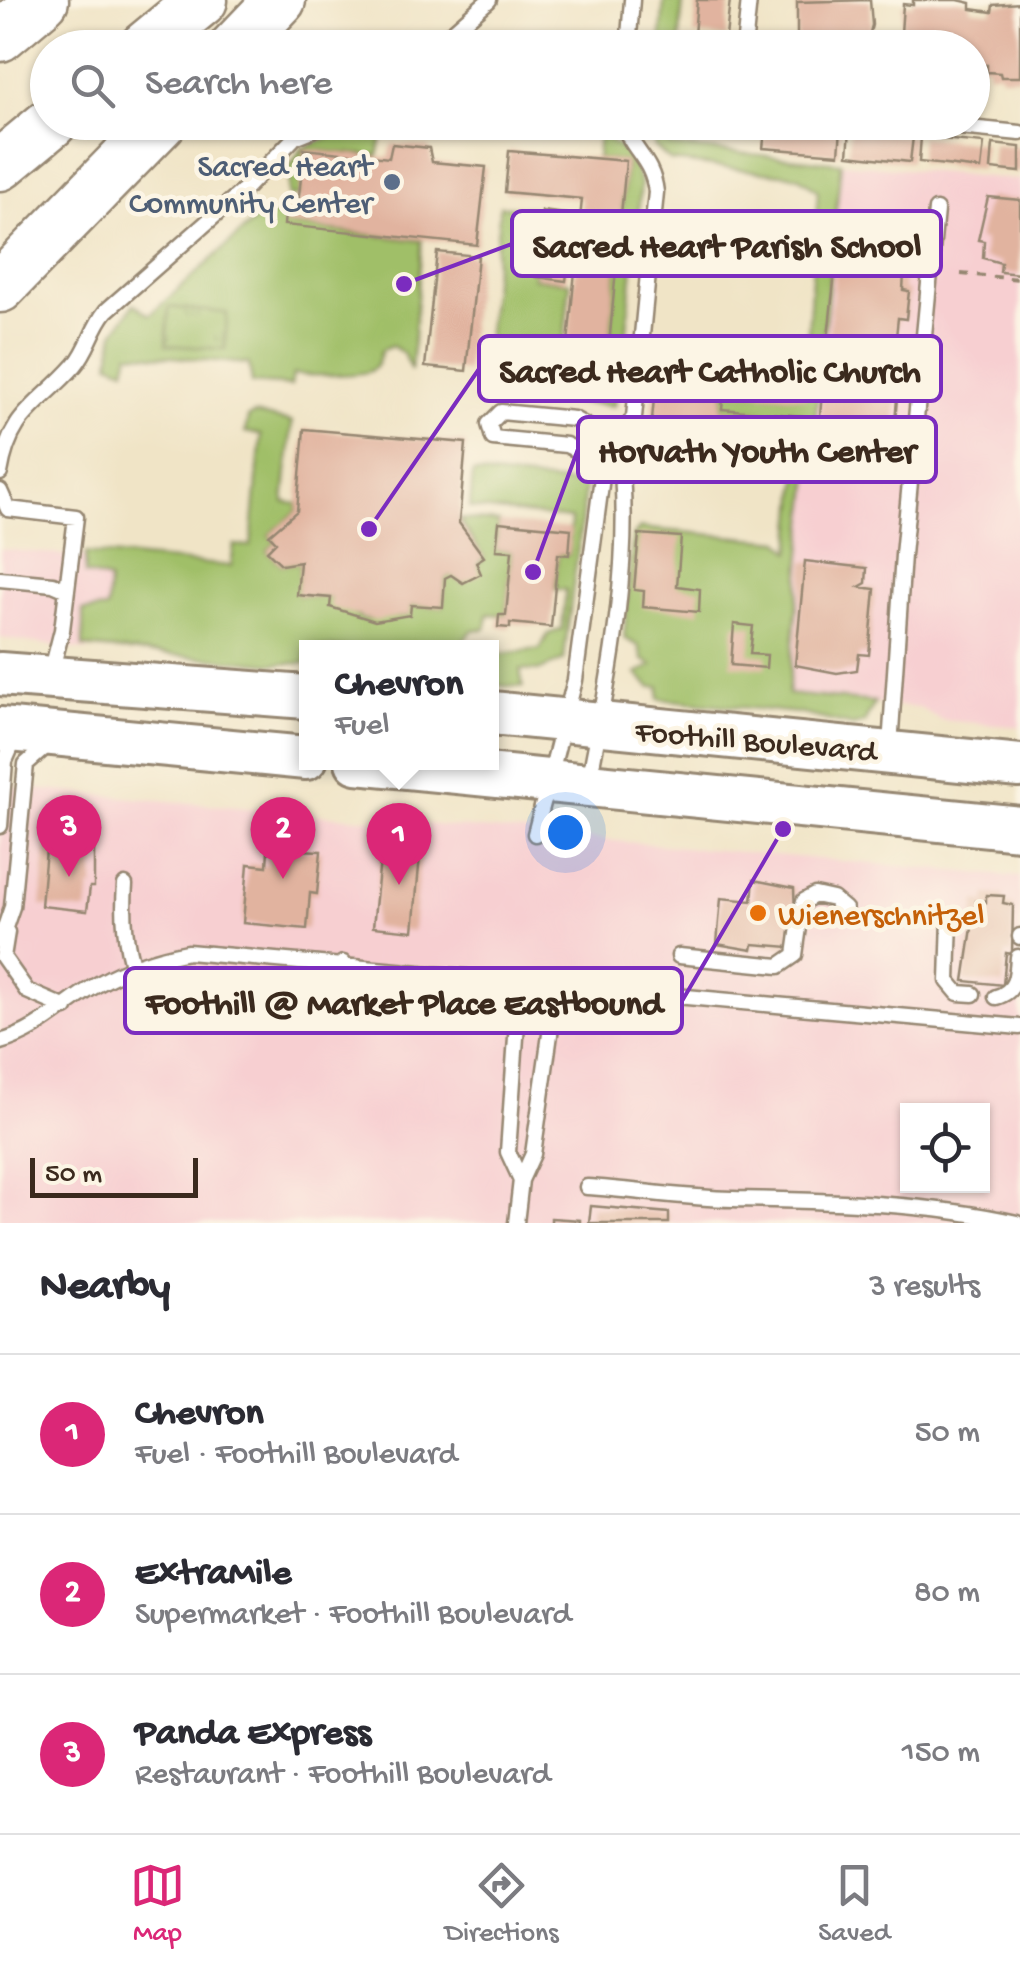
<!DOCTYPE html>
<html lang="en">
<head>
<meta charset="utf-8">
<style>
  body { margin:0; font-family:"Gochi Hand",sans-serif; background:#f2f2f3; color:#2b2b33 }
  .controls { position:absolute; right:30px; bottom:30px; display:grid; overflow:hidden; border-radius:0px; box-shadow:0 2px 8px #0004 }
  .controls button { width:90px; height:90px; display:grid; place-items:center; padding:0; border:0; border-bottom:2px solid #e1e1e2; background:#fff; color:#2b2b33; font:50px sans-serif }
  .scale { position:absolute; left:30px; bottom:25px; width:168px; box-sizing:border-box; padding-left:10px; border:5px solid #3b2a1e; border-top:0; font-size:28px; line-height:35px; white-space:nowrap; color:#3b2a1e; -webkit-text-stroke:8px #fcf5e5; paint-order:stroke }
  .you { position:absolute; left:565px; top:832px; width:35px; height:35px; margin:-25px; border:8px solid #fff; border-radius:50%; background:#1a73e8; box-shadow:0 0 0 15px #1a73e833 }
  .badge { display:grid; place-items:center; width:65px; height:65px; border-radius:50%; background:#db2777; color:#fff; font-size:32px; font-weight:700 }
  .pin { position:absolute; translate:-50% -82px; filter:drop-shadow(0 2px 5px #0008) }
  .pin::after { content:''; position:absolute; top:52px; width:35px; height:30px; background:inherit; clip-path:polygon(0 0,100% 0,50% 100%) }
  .popup { position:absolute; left:299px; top:640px; width:200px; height:130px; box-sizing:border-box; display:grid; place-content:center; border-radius:0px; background:#fff; filter:drop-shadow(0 2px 8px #0005); font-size:32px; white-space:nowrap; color:#7c7c81 }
  .popup b { font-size:38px; color:#2b2b33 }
  .popup::after { content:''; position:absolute; left:50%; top:100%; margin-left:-20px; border:20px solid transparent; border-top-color:#fff }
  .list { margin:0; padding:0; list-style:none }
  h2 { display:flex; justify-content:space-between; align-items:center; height:130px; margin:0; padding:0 40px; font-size:42px }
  h2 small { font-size:32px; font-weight:400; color:#7c7c81 }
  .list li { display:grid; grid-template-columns:65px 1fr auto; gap:30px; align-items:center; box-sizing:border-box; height:160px; padding:0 40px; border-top:2px solid #e1e1e2 }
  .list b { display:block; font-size:38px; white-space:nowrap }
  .list p { margin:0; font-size:32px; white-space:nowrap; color:#7c7c81 }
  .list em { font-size:32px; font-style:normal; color:#7c7c81 }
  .icon { flex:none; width:55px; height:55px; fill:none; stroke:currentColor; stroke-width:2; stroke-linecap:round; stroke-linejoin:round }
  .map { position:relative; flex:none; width:1020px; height:1223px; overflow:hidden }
  .search { position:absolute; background:#fff; box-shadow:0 2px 8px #0004; left:30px; right:30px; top:30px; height:110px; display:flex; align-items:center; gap:25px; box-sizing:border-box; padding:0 35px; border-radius:55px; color:#7c7c81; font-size:38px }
  .sheet { height:610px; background:#fff }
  nav { display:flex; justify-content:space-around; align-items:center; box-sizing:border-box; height:140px; border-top:2px solid #e1e1e2; background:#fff; font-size:28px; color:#7c7c81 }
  nav a { display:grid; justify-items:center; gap:5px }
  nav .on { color:#db2777 }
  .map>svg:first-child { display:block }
  .built { fill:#f7cfd1; fill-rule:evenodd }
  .green { fill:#a0bf67; stroke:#6e7442; stroke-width:2.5 }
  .park { fill:url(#park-tufts); stroke:#6e7442; stroke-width:2.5 }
  .building { fill:#e1b39f }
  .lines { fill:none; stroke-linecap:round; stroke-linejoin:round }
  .service-casing { stroke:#968772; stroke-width:19 }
  .primary-casing { stroke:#968772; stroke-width:48 }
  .motorway-casing { stroke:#968772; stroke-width:55 }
  .path { stroke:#968772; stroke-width:4; stroke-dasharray:8 8; stroke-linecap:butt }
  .service { stroke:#fff; stroke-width:14 }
  .primary { stroke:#fff; stroke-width:42 }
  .motorway { stroke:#fff; stroke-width:50 }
  .service-dot { fill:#5c6f8a; stroke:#fcf5e5; stroke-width:4 }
  .food-dot { fill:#e8710a; stroke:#fcf5e5; stroke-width:4 }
  .labels { text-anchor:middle; stroke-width:9; stroke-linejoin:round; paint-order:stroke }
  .service-label { font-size:32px; fill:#4e5e75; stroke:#fcf5e5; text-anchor:end }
  .street-label { font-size:32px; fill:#3b2a1e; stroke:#fcf5e5 }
  .food-label { font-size:32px; fill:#c56008; stroke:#fcf5e5; text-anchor:start }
  .leader { fill:none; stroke:#7b2cbf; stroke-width:4 }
  .callout-dot { fill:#7b2cbf; stroke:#fcf5e5; stroke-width:4 }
  .callout { fill:#fcf5e5; stroke:#7b2cbf; stroke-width:4 }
  .callout-label { font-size:35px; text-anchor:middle; font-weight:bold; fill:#3b2a1e }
</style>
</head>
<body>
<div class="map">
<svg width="1020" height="1223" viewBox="0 0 1020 1223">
  <defs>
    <pattern id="park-tufts" width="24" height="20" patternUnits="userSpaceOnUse" patternTransform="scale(2.5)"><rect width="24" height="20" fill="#a0bf67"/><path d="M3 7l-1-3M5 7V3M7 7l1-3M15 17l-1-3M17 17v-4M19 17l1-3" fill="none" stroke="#849b54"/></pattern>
  </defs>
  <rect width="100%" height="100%" fill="#fcf5e5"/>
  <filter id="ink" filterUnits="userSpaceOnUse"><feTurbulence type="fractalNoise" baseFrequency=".01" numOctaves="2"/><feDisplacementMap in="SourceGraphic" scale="20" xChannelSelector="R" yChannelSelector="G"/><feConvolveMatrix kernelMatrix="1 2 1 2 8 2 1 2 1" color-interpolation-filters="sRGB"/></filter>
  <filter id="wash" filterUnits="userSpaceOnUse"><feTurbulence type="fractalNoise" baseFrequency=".0048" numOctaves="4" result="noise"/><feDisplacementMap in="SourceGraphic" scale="40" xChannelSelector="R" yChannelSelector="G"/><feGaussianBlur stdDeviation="2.25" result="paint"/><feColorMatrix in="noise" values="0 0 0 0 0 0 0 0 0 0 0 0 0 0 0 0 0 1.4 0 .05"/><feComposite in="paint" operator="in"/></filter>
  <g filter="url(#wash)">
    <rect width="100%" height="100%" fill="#f0e4c6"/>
    <path class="built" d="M841,163L1020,180V727L941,720L919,708L788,695Z
      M0,549L86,557L85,574L109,580L107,609L83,612L81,639L89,651L0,638Z
      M0,786L1020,877V1223H0ZM908,1110H982V1186H908Z"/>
    <path class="green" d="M664,0H683L679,47H660Z
      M364,123H385L378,156L304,149L299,196H288L290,167L301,149Z
      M660,123H672L670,146L841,163L788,694L875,702L864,723L853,726L798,713L659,699L660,687H650L637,674L652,665L643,660L639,646L624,638L633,536L640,528L781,541L791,552L803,417L722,409L724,391L807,397L669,358L670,341L798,353L799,341L808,333L818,191L798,176L671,161L654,147Z
      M599,132L631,157L641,184L626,339H621L614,406L482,393L500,206L540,209L533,278L570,282L560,383L605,388L626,162L597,159Z
      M245,212L285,216V225L422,241L411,371L403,353L392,346L382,350C379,357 378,368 370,371C360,376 306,376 293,374L291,386L252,383L249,364L129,353L125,369L110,363L114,333L134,304L150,315L253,222Z
      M255,414L292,422L284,502L298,504L297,511L269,535L276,542L267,551L282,565L300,562L298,595L331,598L363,620L409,615L411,605L443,607L445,578L451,575L463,583L484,557L459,519L499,522L496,550L512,551L506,615L488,614L486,629L473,630L463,641L470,647L306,648V663L272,664L83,647V611L107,609L109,580L85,574L86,553L231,566L234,545L251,546L261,435L245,432L248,417Z
      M473,473L585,485C580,544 570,601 564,660L538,671L520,670L523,687L492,685V655L540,649L548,634L562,629L566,590L555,589L558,554L569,555L571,519L470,508Z"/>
    <path class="park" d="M169,307L227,313L225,349L166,345Z"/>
    <g id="blocks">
      <path class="building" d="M697,0H730L726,37L694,35Z
        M870,0L872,25L866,48L797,46V2Z
        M913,0H958L971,3V9L992,12L993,5L1020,3V77H1001L1000,73L987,72V65L972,64V48H900L903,4L913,5Z
        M685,122H718L717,135L684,132Z
        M766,123L841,129L839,154L763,148Z
        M850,130L913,137L910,162L848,155Z
        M921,137L984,143L981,169L919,162Z
        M392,144L429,148L432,162L486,167L477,245L284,225L285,213L297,214L304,149L389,158Z
        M993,144L1020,147V172L991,169Z
        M509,151L626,161L605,389L564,384L582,199L505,192Z
        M988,197L1020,200V274L1000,272L1001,263L983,258L984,241L978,240Z
        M542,211L575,215L566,281L535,277Z
        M856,224L915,230L911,269H905L904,274L903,290L909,291L906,319L898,318L895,346L857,342L856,349L827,347L839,233L855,235Z
        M437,252L478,256L466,371L425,367Z
        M825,354L900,361L891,472L885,483L831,479L832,469L816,467Z
        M658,357L809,372L807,398L724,391L722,409L803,416L800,446L651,430Z
        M304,429L466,443L459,523L484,557L476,562L481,574L463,583L451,575L445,578L443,607L411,605L410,615L375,621L330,607L331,598L297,595L300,562L282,565L267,551L276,542L269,535L297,511Z
        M499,522L571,529L569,555L558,554L551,627L510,623V628L498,627L499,615H506L512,551L496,550Z
        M639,534L681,537L677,586L700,589L699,612L643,607L644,591L634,590Z
        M805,561L867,568L866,583L859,587L875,589L869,655L859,654L857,670L837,673L795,665Z
        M734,624L753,626L750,654L767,655L766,668L731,665Z
        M55,824L61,831L94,833V887H90L87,911L41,906L47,838L44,833Z
        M382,841L421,845L413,931L373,927Z
        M268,849L321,851L317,894L310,893L307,929L243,923L248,864L267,866Z
        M754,880L794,888L795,918H791L789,947L753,944L752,950L717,944L721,898L752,901Z
        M986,895L1004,896L1003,903L1013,905L1012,954L1006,953L1003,985L964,981L976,901L986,902Z
        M591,1206L669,1213V1223H589Z
        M551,1218L580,1220V1223H551Z"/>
    </g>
  </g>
  <g filter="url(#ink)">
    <use href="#blocks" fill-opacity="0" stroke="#968772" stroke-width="2.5"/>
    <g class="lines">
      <g class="service-casing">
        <path id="service" d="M434,48L489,0
          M628,48L632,0
          M744,48L749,0
          M907,122L1020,133
          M609,465L566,445L493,438L489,424L501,412L574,419L619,444
          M0,473C10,412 38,407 75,365C89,349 92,328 106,311L245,189L295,137L332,122
          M0,491L8,509L76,517L62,630L51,673
          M0,579L53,584L67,590
          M890,746L903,555L936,210
          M589,781C610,673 634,554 619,444
          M0,826L5,761L16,736
          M535,834L575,680L604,462L634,417L656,192C652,158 631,151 623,122
          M125,885C121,934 130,969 150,1014
          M801,911L804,901L815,895L833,899L845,909
          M950,918L948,981L958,993L973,994
          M7,932L3,957L27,991L66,1008
          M1020,937V936
          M0,942L12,907L26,764L51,742
          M679,956L779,966L795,955L800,920
          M520,980L508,1152L521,1180
          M996,997C1016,992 1017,976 1018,957
          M337,1017L343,963
          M0,1042C41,1031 65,1002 100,983C128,967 156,958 188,952L1020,1027
          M587,1187C635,1190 685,1198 733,1199C827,1201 924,1202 1017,1223
          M516,1223L521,1180L533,1154L557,985"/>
      </g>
      <g class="primary-casing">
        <path id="primary" d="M0,674L306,697
          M492,713L1020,766
          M0,729L306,758
          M357,762L1020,828"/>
      </g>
      <g class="motorway-casing">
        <path id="motorway" d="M0,36L43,0
          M144,48L202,0
          M234,48L280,0
          M0,165L52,122
          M0,287L161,122"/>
      </g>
      <path class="path" d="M961,274L1020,279"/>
      <use href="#service" class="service"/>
      <use href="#primary" class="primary"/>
      <use href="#motorway" class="motorway"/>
    </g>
  </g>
  <circle class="service-dot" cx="392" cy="182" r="10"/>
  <circle class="food-dot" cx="758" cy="913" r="10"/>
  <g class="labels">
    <g class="service-label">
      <text x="372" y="175">Sacred Heart<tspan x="372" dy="37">Community Center</tspan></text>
    </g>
    <g class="street-label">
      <text transform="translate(756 739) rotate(5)" y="11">Foothill Boulevard</text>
    </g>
    <g class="food-label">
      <text x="778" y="924">Wienerschnitzel</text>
    </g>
  </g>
  <path class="leader" d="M404 284L512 244M369 529L479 369M533 572L578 449M783 829L682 1001"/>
  <g class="callout-dot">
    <circle cx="404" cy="284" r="10"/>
    <circle cx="369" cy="529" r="10"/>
    <circle cx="533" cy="572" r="10"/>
    <circle cx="783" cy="829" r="10"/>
  </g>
  <g class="callout">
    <rect x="512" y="211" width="429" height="65" rx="10"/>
    <rect x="479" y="336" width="462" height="65" rx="10"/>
    <rect x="578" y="417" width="358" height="65" rx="10"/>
    <rect x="125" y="968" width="557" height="65" rx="10"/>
  </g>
  <g class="callout-label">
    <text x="727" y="256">Sacred Heart Parish School</text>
    <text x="710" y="381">Sacred Heart Catholic Church</text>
    <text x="757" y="461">Horvath Youth Center</text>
    <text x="404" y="1013">Foothill @ Market Place Eastbound</text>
  </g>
</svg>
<div class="controls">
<button><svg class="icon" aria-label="locate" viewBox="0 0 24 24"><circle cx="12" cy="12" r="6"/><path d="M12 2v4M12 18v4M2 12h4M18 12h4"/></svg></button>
</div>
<div class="scale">50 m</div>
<div class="you"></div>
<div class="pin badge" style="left:399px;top:885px">1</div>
<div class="popup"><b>Chevron</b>Fuel</div>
<div class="pin badge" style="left:283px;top:879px">2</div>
<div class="pin badge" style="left:69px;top:877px">3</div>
<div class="search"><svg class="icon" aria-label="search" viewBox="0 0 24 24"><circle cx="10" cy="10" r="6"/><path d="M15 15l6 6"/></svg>Search here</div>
</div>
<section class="sheet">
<h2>Nearby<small>3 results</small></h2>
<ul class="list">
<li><span class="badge">1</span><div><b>Chevron</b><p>Fuel · Foothill Boulevard</p></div><em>50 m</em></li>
<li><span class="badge">2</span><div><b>ExtraMile</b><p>Supermarket · Foothill Boulevard</p></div><em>80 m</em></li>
<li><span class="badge">3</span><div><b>Panda Express</b><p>Restaurant · Foothill Boulevard</p></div><em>150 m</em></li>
</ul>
</section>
<nav>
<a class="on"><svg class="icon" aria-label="map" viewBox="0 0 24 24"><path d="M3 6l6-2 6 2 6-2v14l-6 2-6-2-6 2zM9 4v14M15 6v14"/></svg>Map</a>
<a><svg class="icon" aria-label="directions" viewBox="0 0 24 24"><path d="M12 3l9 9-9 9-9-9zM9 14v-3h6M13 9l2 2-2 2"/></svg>Directions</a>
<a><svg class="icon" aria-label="saved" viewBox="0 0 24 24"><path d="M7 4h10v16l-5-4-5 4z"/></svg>Saved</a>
</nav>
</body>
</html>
